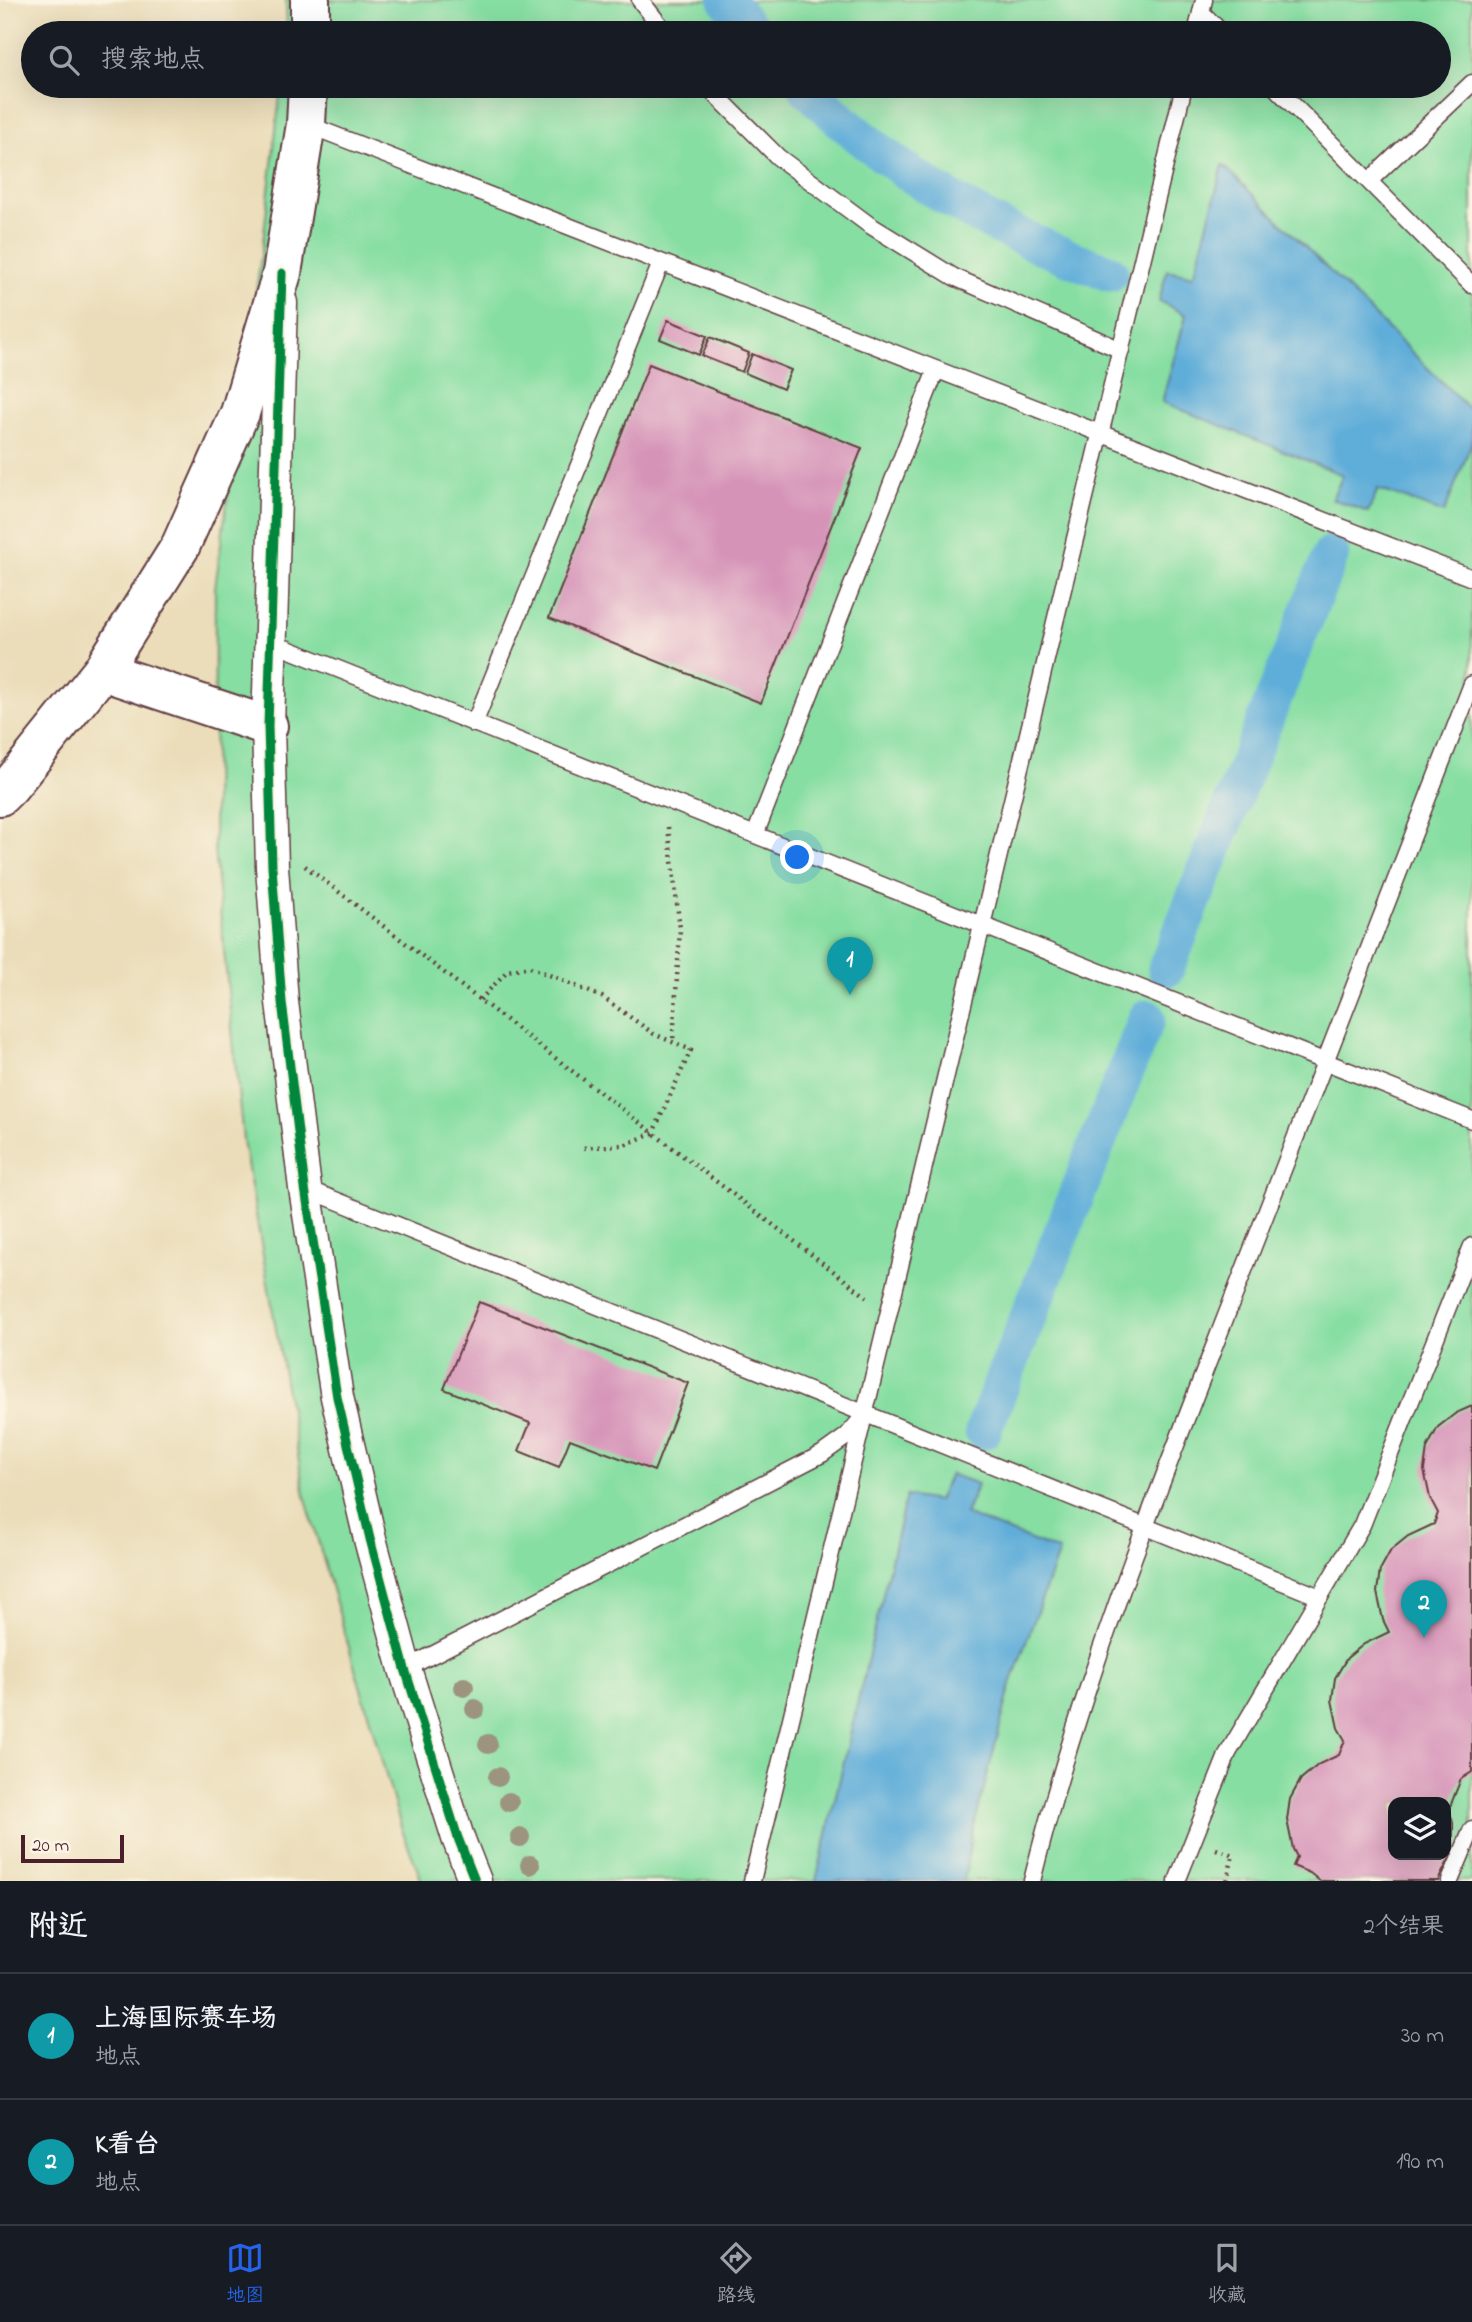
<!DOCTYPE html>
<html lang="zh">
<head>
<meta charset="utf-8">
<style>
  body { margin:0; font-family:"Indie Flower","LXGW WenKai TC",sans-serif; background:#20242c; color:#f1f3f6 }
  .controls { position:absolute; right:21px; bottom:21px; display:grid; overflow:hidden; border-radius:14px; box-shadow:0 7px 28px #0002 }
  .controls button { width:63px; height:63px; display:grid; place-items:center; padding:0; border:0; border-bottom:2px solid #363941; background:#171b24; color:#f1f3f6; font:35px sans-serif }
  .scale { position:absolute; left:21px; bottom:18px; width:103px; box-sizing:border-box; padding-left:7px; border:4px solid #4a1f2b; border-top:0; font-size:19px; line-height:24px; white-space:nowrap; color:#4a1f2b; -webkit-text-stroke:5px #fcf5e5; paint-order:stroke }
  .you { position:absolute; left:798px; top:858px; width:24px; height:24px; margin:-18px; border:5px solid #fff; border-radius:50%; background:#1a73e8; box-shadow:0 0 0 10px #1a73e833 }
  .badge { display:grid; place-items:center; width:46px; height:46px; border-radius:50%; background:#2563eb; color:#fff; font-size:23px; font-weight:700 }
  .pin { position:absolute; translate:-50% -58px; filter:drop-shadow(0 2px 4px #0008) }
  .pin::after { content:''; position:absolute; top:37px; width:24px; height:21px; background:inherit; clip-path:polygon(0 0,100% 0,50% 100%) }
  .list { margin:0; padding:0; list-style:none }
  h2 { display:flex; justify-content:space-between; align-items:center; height:91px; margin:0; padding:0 28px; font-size:30px }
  h2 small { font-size:23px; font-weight:400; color:#9ea1a6 }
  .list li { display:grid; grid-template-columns:46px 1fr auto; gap:21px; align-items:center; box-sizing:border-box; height:126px; padding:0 28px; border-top:2px solid #363941 }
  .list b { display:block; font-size:26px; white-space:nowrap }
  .list p { margin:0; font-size:23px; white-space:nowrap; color:#9ea1a6 }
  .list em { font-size:23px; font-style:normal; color:#9ea1a6 }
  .icon { flex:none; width:38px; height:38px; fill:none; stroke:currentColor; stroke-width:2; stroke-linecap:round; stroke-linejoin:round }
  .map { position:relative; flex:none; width:1472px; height:1881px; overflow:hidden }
  .search { position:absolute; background:#171b24; box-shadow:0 7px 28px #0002; left:21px; right:21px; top:21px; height:77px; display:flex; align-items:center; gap:18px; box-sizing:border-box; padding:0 24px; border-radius:38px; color:#9ea1a6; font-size:26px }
  .sheet { height:343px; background:#171b24 }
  nav { display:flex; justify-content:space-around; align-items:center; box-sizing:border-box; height:98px; border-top:2px solid #363941; background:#171b24; font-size:19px; color:#9ea1a6 }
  nav a { display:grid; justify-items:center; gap:4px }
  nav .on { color:#2563eb }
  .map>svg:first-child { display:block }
  .green { fill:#86dea2; stroke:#687e66; stroke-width:2; fill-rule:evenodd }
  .water { fill:#5fadd9; stroke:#546682; stroke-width:2 }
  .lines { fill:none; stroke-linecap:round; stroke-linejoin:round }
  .canal { stroke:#5fadd9; stroke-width:37 }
  .building { fill:#d593b8; fill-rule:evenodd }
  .lane-casing { stroke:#623c40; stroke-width:19 }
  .street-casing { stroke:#623c40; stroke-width:35 }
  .secondary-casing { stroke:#623c40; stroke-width:42 }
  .path { stroke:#623c40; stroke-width:4.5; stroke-dasharray:2 5; stroke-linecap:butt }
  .lane { stroke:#fff; stroke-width:16 }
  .street { stroke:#fff; stroke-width:32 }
  .secondary { stroke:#fff; stroke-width:38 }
  .cycleway-casing { stroke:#fcf5e5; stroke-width:13 }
  .cycleway { stroke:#00873e; stroke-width:9 }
  .tree { fill:#9c947f }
</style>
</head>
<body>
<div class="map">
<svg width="1472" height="1881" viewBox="0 0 1472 1881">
  <rect width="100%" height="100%" fill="#fcf5e5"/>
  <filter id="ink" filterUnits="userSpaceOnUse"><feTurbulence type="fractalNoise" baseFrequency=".0143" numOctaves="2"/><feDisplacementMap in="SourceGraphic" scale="14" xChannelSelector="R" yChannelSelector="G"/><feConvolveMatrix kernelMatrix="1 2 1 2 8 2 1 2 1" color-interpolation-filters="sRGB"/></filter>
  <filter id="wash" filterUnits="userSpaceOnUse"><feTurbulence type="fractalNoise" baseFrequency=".00686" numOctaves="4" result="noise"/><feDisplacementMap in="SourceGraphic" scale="28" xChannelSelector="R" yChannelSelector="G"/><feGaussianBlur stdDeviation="1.57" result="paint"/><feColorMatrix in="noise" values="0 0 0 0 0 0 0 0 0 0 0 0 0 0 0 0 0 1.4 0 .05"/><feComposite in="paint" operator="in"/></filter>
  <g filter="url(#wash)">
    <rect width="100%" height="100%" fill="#ebddb9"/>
    <path class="green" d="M286,0H1472V1881H422L402,1830L305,1496L243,1140L214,850L215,588L263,242L281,86H1439V33H287ZM1393,1802H1446V1855H1393Z"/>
    <path class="water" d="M1223,165L1472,412V442L1444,513L1378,489L1368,512L1332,499L1343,475L1162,402L1186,315L1159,301L1167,270L1194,276Z
      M950,1474L978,1484L965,1514L1059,1551L1011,1684L972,1834L964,1881H816L906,1496L938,1501Z"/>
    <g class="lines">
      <path class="canal" d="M727,0L753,33
        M805,86C889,172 996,233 1110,273
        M1166,969L1331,554
        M983,1431L1147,1018"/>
    </g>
    <g id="blocks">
      <path class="building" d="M668,320L707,336L699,355L660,339Z
        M710,337L749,353L742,372L702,356Z
        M752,354L791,370L783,389L745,373Z
        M649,364L862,448L761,703L549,618Z
        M479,1302L688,1383L654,1471L570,1439L559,1467L519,1451L530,1423L444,1389Z
        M1472,1406V1772L1461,1779L1449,1809L1453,1823V1852L1438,1881H1320L1310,1873L1293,1866L1297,1857L1293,1849L1287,1820L1290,1799L1301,1779L1319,1764L1339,1755L1345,1740L1338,1728L1332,1700L1335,1678L1347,1658L1364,1644L1389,1632L1383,1620L1377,1592L1380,1570L1391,1550L1408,1536L1434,1524L1438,1513L1430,1498L1424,1470L1427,1448L1438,1427L1456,1413ZM1393,1802H1446V1855H1393Z"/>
    </g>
  </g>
  <g filter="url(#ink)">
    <use href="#blocks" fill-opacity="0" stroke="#623c40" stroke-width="2"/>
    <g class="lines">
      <g class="lane-casing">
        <path id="lane" d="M640,0L666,33
          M1201,12L1222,33
          M1196,33L1204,0
          M707,86L778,157L868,224L954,277L1121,350
          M1274,86L1472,285
          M306,124L1472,578
          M1369,181L1472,83
          M270,642L1472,1120
          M474,724L661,263
          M755,835L936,370
          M305,1188L1320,1597
          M405,1669L822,1454L847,1436L863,1417
          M752,1881L1184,86
          M1032,1881C1080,1686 1155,1498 1228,1311C1309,1102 1390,893 1472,684
          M1177,1881L1228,1753L1362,1525L1472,1246
          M1450,1881L1472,1829"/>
      </g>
      <g class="street-casing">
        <path id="street" d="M281,303L268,726L272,867L282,1002L305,1188L337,1397L370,1539L405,1669L458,1838L475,1881"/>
      </g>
      <g class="secondary-casing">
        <path id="secondary" d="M310,33V0
          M102,671L268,726
          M0,796L10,786L102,671L180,547L240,413L282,273L306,124L308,86"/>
      </g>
      <path class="path" d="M668,827L680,929L673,1042
        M305,866L867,1297
        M480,1000L507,971L530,967L602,997L654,1034L691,1050L653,1133L624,1145L580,1148
        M1216,1849L1233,1855L1227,1881"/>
      <use href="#lane" class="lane"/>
      <use href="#street" class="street"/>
      <use href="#secondary" class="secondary"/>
      <g class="cycleway-casing">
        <path id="cycleway" d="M282,273L268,726L272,867L282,1002L305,1188L337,1397L370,1539L405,1669L458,1838L475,1881"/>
      </g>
      <use href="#cycleway" class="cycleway"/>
    </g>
    <g class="tree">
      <circle cx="464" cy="1687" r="10"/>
      <circle cx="475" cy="1709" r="10"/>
      <circle cx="488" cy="1744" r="10"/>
      <circle cx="498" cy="1777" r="10"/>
      <circle cx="509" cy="1802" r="10"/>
      <circle cx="520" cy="1837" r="10"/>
      <circle cx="530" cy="1865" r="10"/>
    </g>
  </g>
</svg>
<div class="controls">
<button><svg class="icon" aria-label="layers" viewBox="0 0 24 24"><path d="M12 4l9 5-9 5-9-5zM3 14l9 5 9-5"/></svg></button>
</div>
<div class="scale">20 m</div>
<div class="you"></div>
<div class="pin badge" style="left:850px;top:995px;background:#0f9aa8">1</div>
<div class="pin badge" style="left:1424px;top:1638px;background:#0f9aa8">2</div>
<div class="search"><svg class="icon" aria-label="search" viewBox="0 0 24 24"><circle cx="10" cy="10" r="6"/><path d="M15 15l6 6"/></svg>搜索地点</div>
</div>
<section class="sheet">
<h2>附近<small>2个结果</small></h2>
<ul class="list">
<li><span class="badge" style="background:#0f9aa8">1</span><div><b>上海国际赛车场</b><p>地点</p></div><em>30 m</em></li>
<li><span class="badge" style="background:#0f9aa8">2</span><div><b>K看台</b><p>地点</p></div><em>190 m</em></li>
</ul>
</section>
<nav>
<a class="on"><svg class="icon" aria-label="map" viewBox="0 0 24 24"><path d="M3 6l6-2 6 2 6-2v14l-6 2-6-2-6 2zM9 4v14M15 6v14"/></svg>地图</a>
<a><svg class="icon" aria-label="directions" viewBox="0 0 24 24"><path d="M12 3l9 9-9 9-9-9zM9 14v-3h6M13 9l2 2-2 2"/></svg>路线</a>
<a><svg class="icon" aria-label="saved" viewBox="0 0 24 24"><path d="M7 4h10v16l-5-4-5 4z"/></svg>收藏</a>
</nav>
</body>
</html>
